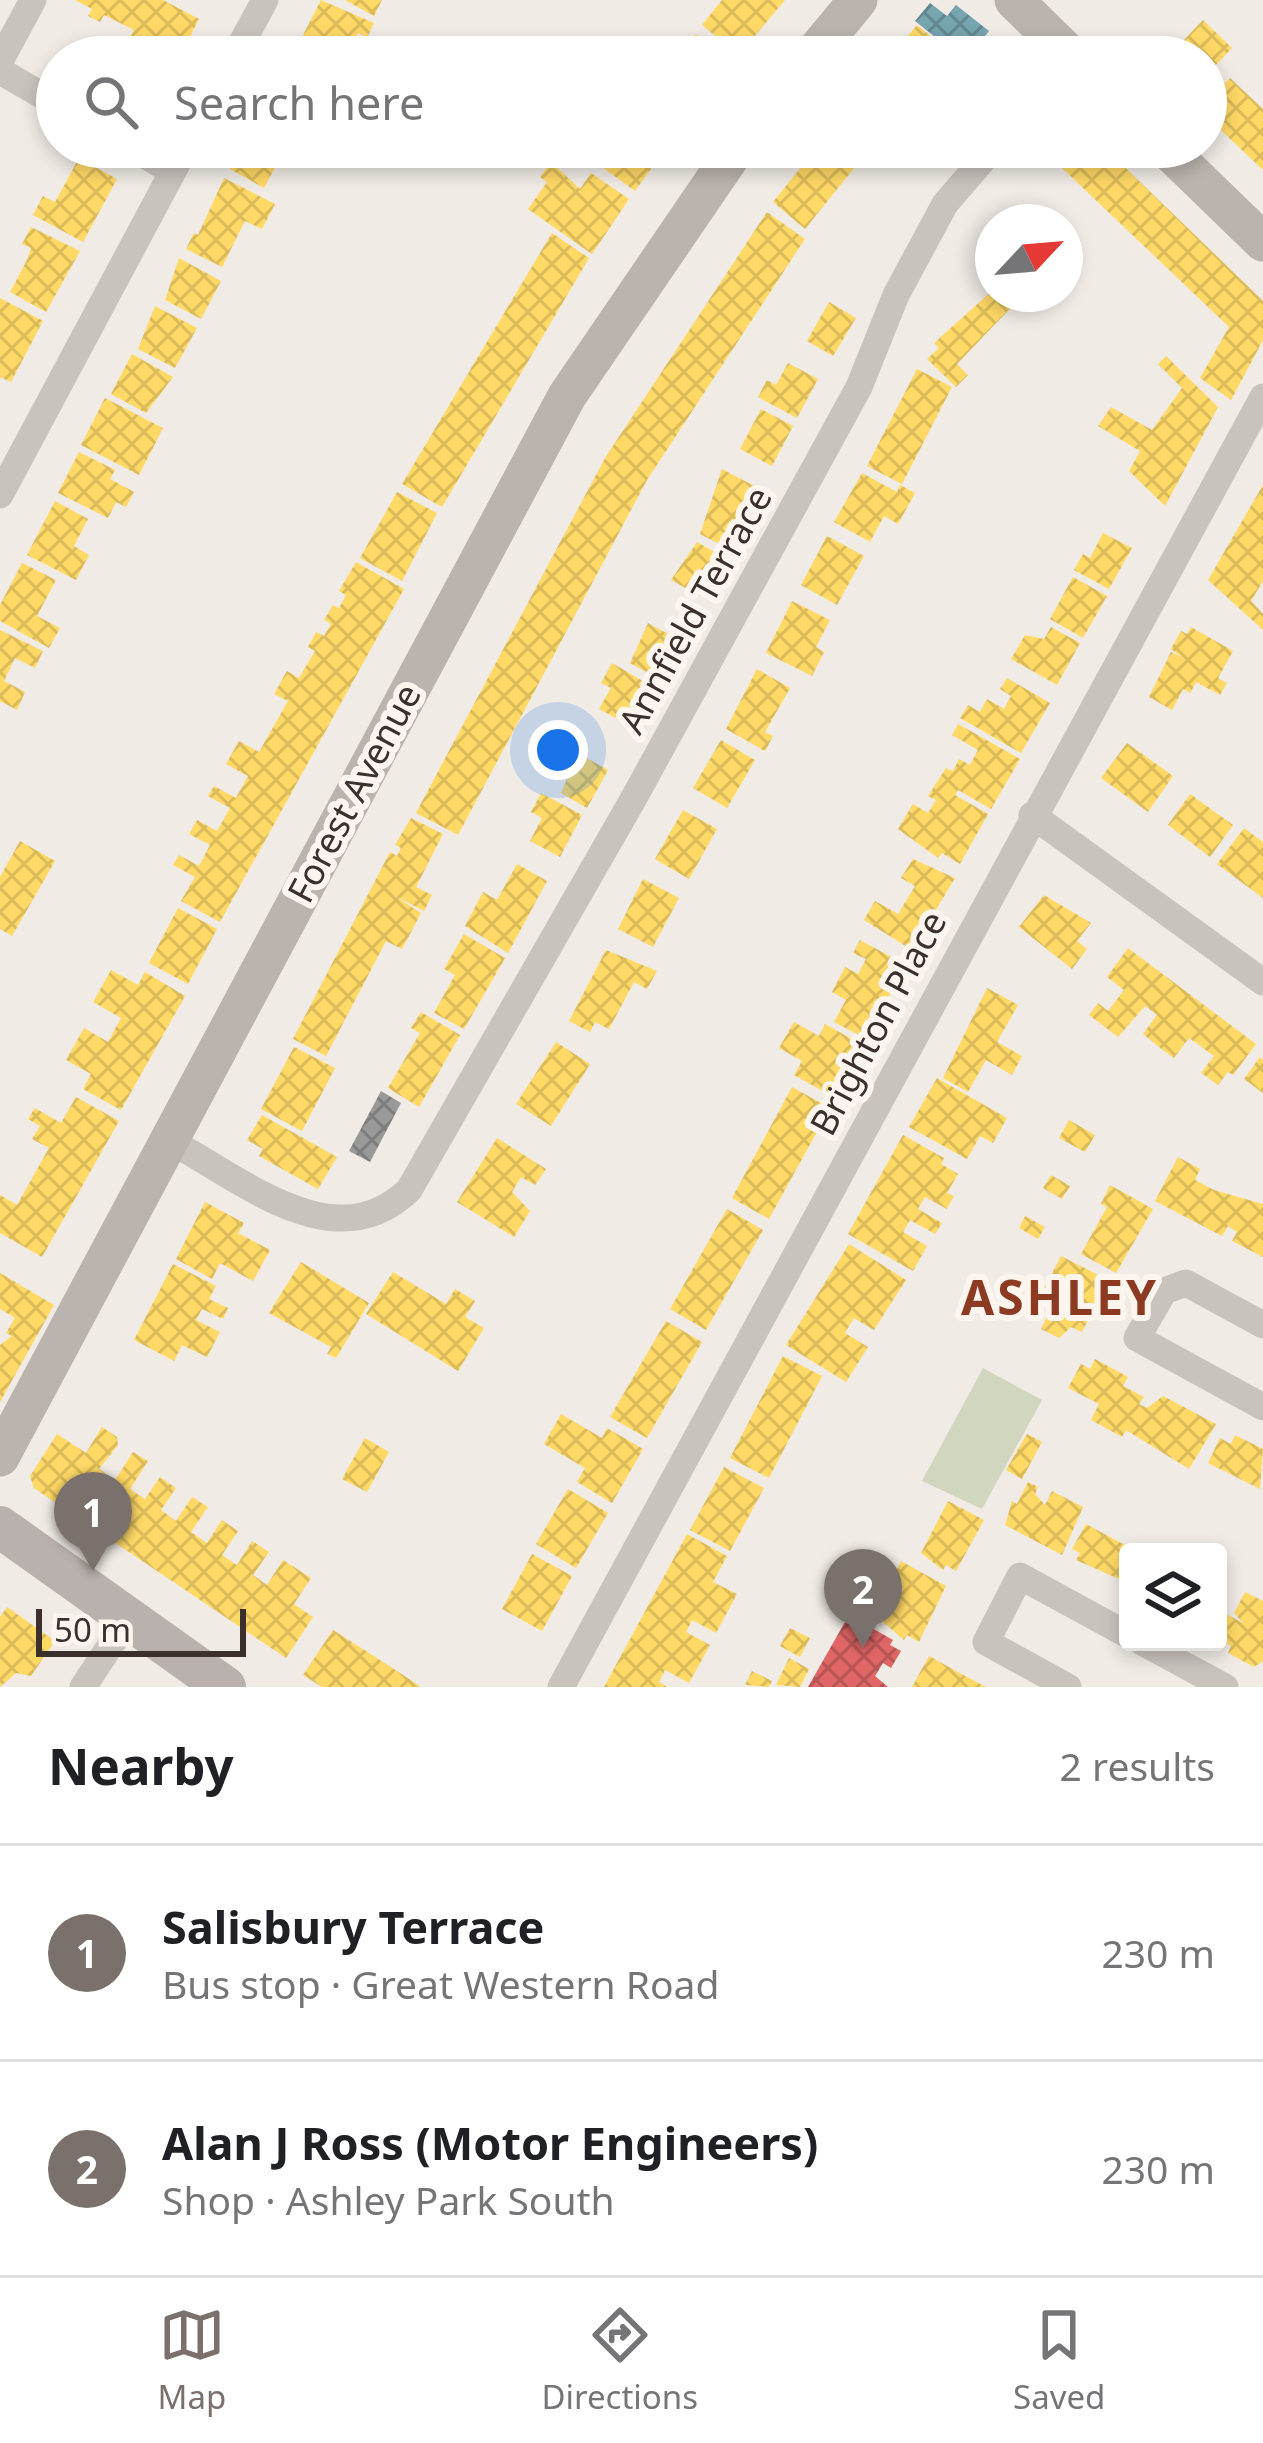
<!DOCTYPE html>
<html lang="en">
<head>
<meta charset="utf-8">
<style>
  body { margin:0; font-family:"Noto Sans",sans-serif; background:#f6f6f6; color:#202124 }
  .controls { position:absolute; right:36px; bottom:36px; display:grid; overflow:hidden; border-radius:12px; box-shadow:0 6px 18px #0003 }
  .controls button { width:108px; height:108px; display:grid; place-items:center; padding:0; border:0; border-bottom:3px solid #e0e0e0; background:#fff; color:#202124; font:60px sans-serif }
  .compass { position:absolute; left:975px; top:204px; width:108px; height:108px; border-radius:50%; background:#fff; box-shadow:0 6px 18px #0003; rotate:64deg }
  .scale { position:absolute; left:36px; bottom:30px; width:210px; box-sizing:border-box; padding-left:12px; border:6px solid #3b302b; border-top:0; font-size:33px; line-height:42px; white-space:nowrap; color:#3b302b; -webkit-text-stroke:9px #fbf5ee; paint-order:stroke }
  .you { position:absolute; left:558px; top:750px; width:42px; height:42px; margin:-30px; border:9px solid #fff; border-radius:50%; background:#1a73e8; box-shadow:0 0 0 18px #1a73e833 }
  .badge { display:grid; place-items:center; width:78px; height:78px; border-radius:50%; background:#7a716c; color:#fff; font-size:39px; font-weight:700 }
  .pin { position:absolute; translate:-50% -99px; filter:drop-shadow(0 3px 6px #0008) }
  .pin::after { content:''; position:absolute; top:63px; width:42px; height:36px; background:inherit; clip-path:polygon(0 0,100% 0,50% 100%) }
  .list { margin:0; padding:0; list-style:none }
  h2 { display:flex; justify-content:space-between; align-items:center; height:156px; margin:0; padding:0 48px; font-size:51px }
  h2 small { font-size:39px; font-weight:400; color:#757577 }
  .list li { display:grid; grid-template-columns:78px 1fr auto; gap:36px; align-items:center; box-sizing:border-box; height:216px; padding:0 48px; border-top:3px solid #e0e0e0 }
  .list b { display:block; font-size:45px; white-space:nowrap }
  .list p { margin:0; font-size:39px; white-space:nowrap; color:#757577 }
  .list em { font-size:39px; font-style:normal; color:#757577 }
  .icon { flex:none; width:66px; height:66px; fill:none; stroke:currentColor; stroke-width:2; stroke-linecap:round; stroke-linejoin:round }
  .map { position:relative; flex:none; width:1263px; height:1687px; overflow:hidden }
  .search { position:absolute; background:#fff; box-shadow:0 6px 18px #0003; left:36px; right:36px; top:36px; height:132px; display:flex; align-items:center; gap:30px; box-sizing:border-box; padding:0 42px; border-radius:66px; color:#757577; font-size:45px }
  .sheet { height:588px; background:#fff }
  nav { display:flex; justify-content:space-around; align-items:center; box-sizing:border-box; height:168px; border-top:3px solid #e0e0e0; background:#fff; font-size:33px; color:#757577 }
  nav a { display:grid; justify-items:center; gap:6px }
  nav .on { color:#7a716c }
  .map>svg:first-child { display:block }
  .garden { fill:#d1d6bf }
  .homes { fill:url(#homes-cross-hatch) }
  .shops { fill:url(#shops-cross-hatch) }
  .public { fill:url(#public-cross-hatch) }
  .industry { fill:url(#industry-cross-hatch) }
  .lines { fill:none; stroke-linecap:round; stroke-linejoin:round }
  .street { stroke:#c9c3be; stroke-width:27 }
  .secondary { stroke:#bab3ae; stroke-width:39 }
  .primary { stroke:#b8b1ad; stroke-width:42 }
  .labels { text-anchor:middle; stroke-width:12; stroke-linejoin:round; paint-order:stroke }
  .street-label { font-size:36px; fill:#3b302b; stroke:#fbf5ee }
  .district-label { font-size:48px; font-weight:bold; letter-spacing:3px; fill:#8c3b22; stroke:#fbf5ee }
</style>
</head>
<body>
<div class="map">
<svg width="1263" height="1687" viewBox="0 0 1263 1687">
  <defs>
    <pattern id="homes-cross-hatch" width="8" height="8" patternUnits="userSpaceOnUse" patternTransform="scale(3)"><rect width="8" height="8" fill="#ffd966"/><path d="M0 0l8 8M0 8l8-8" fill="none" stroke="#dbbb59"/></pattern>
    <pattern id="shops-cross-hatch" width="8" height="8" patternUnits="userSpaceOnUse" patternTransform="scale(3)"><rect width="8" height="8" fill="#e06666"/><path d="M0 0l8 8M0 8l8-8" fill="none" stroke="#b75454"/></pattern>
    <pattern id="public-cross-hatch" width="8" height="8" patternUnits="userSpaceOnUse" patternTransform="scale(3)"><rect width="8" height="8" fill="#76a5af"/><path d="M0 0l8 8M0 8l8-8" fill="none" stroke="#62878f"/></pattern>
    <pattern id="industry-cross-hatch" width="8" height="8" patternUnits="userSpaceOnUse" patternTransform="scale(3)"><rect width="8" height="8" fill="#999"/><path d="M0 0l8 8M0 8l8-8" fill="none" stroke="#7e7d7d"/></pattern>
  </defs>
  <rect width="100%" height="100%" fill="#f0ebe5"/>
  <path class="garden" d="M983,1368L1042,1400L982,1509L922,1481Z"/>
  <path class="homes" d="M75,0H163L199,19L187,42L197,48L192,57H120L134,30L104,15L100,22L88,16L92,9Z
    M321,0L374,23L367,38L358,33L352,46L343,41L339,49L347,57H312L296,49Z
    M345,0H382L374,16Z
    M722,0H785L739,55L702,25Z
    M1203,20L1232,48L1211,70L1225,83L1230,78L1263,109V170L1206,116V57H1168Z
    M917,25L949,51L944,57H891Z
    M696,34L725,57H662L669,48L679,56Z
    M242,147H286L264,188L230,169Z
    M606,147H667L635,191L595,162Z
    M817,147H871L805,229L773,202Z
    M1040,147H1104L1263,301V340L1231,400L1200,378L1229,327Z
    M79,158L117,179L83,242L33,215L43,196L55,202Z
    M551,162L580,189L591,173L629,199L592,254L528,209L547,182L540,177Z
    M224,178L275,204L262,229L245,221L222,267L186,249L194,233L198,235Z
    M767,212L805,239L647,480L458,835L416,813L605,458Z
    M31,227L80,251L46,312L10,292L27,260L31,248L22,244Z
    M552,233L589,258L442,507L402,484Z
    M179,258L221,281L201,319L165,300Z
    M993,279V294H1024L957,364L968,375L956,387L927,359L939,348L934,343L993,290L987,285Z
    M0,298L43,321L11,382L0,377Z
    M829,302L856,318L833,356L807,341Z
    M155,306L197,328L175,368L138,349Z
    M132,354L173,377L146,413L111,394Z
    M1166,356L1218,407L1165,506L1129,471L1140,451L1098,426L1111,407L1152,430L1182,388L1158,364Z
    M788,363L818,379L797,418L758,397L767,380L776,385Z
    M917,369L952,387L902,484L867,466Z
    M105,398L163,428L139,475L81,445Z
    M761,409L793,426L772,466L740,449Z
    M79,452L115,470L110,479L134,492L126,507L116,502L108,518L58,493Z
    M722,469L760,489L727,548L700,534Z
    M862,473L897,492L900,485L915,493L898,524L884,516L870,542L834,522Z
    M1263,485V581L1251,601L1263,614V630L1208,580Z
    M397,492L437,513L402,581L360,558Z
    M55,501L88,519L74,546L89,555L76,580L27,555Z
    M1103,533L1132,548L1109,589L1074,570L1083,554L1090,558Z
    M827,536L864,556L837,605L801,585Z
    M697,542L722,556L700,596L671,580Z
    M356,562L404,589L220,922L181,901L195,877L173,865L179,855L199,866L210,845L189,834L197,820L217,831L230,808L208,796L214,786L236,798L248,776L226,764L239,741L259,752L288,701L274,694L287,671L299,678L315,651L308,647L316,632L324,636L331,624L324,620L333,605L339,608L346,595L339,591Z
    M22,563L56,580L37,616L60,628L49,648L0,621V605Z
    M1073,577L1107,596L1083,638L1050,619Z
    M792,601L830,620L816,647L824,652L812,676L766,653Z
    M648,623L679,640L657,678L630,663Z
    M1051,627L1080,643L1057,685L1011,659L1025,635L1044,639Z
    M1191,627L1233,651L1218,678L1227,683L1220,695L1196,682L1190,693L1183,689L1172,710L1149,697L1171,652L1182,657L1171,649L1181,631L1187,634Z
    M0,630L43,651L35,668L15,658L4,681L25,692L17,710L0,701Z
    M612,663L653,687L631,726L599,709L611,688L601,683Z
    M757,669L790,688L765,732L773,736L765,751L726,729Z
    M1007,678L1050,703L1021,753L960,718L968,705L980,712L987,699L1004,709L1011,696L1000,689Z
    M958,724L1020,759L991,809L958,790L955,795L988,814L960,864L942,853L938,858L898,829L913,804L928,813L936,800L928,796L946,768L953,771L959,759L970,765L978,750L952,735Z
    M721,740L755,760L727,808L693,788Z
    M1127,743L1173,776L1148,812L1101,778Z
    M578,753L608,770L587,808L561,793Z
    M541,793L582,815L560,857L530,841L542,818L531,812Z
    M1190,794L1233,825L1210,857L1168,825Z
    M683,810L717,829L689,879L655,859Z
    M411,818L443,834L416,887L432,895L424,911L395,896L421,913L402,949L386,941L326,1056L293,1039L390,852L397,856L401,848L395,845Z
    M1244,828L1263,842V898L1217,864Z
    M20,841L55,861L12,936L0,929V877Z
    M913,859L955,878L912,950L864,920L875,901L898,914L915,886L901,878Z
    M517,864L547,881L508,953L465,926L483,892L497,900Z
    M643,879L679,898L653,947L618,929Z
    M1044,895L1091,923L1077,941L1087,949L1072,969L1019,927Z
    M178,908L217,929L188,984L149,963Z
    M464,934L505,958L464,1029L434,1013L455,975L444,969Z
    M860,940L895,959L886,978L896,983L866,1039L834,1022L846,1000L832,992L845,967L858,974L866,959L853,953Z
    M1128,948L1256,1044L1233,1075L1228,1072L1218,1085L1201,1073L1214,1056L1189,1038L1174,1058L1164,1051L1143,1034L1157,1015L1145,1006L1118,1037L1089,1015L1098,1003L1108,1011L1124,990L1107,977Z
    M606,950L657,971L647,989L634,982L609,1029L595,1022L590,1032L569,1021Z
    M111,970L138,985L145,972L185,996L121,1110L83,1089L91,1074L66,1060L84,1028L108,1042L121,1018L93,1002Z
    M987,988L1018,1005L997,1042L1022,1056L1012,1075L986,1060L968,1092L943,1078Z
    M421,1012L460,1035L419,1107L388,1088L420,1033L411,1028Z
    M794,1022L819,1036L825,1024L864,1046L835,1098L794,1075L802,1061L779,1048Z
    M556,1042L590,1064L551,1126L516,1104Z
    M294,1047L335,1068L302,1131L261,1109Z
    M1260,1057L1263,1060V1093L1244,1079Z
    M937,1078L1007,1118L993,1143L980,1136L967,1159L909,1127Z
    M792,1087L830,1108L769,1219L732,1198Z
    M76,1097L119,1121L42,1257L0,1233V1195L17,1205L49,1148L32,1139L40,1126L28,1119L35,1108L61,1123Z
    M262,1115L337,1157L318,1189L259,1156L263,1149L247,1140Z
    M1069,1120L1095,1135L1085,1152L1059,1138Z
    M903,1135L944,1158L941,1164L958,1174L947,1193L954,1196L947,1209L925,1197L918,1209L942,1223L935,1234L910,1220L903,1232L927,1246L913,1271L848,1234Z
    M497,1138L546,1169L535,1185L521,1177L512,1192L530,1211L514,1237L457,1202Z
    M1178,1157L1200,1169L1195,1180L1214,1190L1263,1204V1257L1232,1241L1237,1232L1228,1226L1222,1236L1155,1201Z
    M1051,1175L1070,1186L1062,1199L1043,1188Z
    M1110,1185L1153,1209L1116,1273L1081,1254L1107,1207L1101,1204Z
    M205,1202L244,1223L238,1233L270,1250L253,1281L220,1263L212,1279L176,1259Z
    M727,1209L763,1230L706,1330L670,1309Z
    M1025,1216L1045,1227L1038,1239L1019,1228Z
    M849,1244L906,1280L874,1330L854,1318L845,1333L868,1347L846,1382L786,1345Z
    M1061,1256L1108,1280L1082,1332L1071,1327L1059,1338L1041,1329L1056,1298L1043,1291Z
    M301,1262L369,1303L336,1358L327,1354L331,1347L269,1313Z
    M173,1264L216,1286L209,1299L228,1308L223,1319L202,1309L196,1320L220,1332L207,1357L182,1345L174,1361L134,1340Z
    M393,1272L446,1304L455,1289L475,1301L465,1317L484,1328L458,1371L366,1314Z
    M0,1273L54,1305L0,1402V1345L12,1336L6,1333L15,1318L0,1309Z
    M666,1321L702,1342L647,1438L610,1417Z
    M783,1356L822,1376L769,1478L730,1458Z
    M1095,1359L1128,1377L1123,1386L1144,1397L1139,1404L1147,1408L1163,1396L1216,1424L1189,1469L1126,1430L1122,1437L1091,1420L1099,1404L1068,1388L1081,1364L1090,1369Z
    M561,1414L602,1438L607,1428L643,1449L612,1503L577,1482L585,1468L544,1444Z
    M102,1427L117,1437L118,1445L99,1469L115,1480L133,1452L148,1461L130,1489L145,1499L160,1477L176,1488L161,1510L176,1521L192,1497L208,1507L191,1532L207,1543L222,1520L238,1531L222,1555L237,1565L252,1541L269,1552L253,1575L267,1585L283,1560L311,1578L294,1604L313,1617L286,1658L34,1488L30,1476L57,1434L86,1453Z
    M1027,1434L1042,1442L1022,1479L1006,1470Z
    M1235,1435L1263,1449L1260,1489L1208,1463L1220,1438L1231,1444Z
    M365,1438L389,1452L367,1492L342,1479Z
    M724,1467L764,1488L730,1551L690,1530Z
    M1028,1482L1038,1487L1035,1494L1045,1505L1052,1491L1083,1507L1062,1555L1005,1525L1012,1501L1017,1504Z
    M568,1489L608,1513L576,1568L536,1544Z
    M948,1501L984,1520L956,1571L946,1565L943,1570L921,1553Z
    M1086,1524L1138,1552H1128V1583L1076,1560L1080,1553L1072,1549Z
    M687,1534L727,1556L713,1582L737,1594L716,1633L692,1620L686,1632L710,1645L689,1683L665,1670L659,1682L667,1687H604Z
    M532,1554L572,1576L542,1631L502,1609Z
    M901,1561L946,1586L919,1642L907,1635L904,1640L883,1622L893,1603L885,1598L886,1590Z
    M1245,1592L1263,1601V1661L1254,1667L1228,1653L1231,1646L1218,1639L1226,1614L1243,1623L1234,1613Z
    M7,1607L55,1641L31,1676L16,1673L0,1687V1617Z
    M790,1628L810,1638L800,1657L780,1646Z
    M333,1630L394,1669L421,1687H322L303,1675Z
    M929,1656L958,1672L986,1687H912Z
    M789,1658L809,1669L800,1687L776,1685Z
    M752,1671L772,1681L769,1687L745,1685Z"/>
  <path class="shops" d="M849,1615L893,1640L890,1645L901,1651L891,1668L883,1663L875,1676L888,1687H808Z"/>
  <path class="public" d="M930,3L947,16L956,5L989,31L968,57H960L915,21Z"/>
  <path class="industry" d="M381,1091L401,1103L370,1162L349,1151Z"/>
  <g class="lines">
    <path class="street" d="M234,57L265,0
      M0,61L33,0
      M0,71L57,104
      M131,147L172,171
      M0,495L186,147
      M1032,815L1263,982
      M172,1142C245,1182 336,1260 409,1190L635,796L859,387L896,295L945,204L994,147
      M1263,1325L1186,1283L1164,1291L1137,1338L1263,1407
      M1142,1642L1225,1687
      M83,1687L128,1619
      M561,1687L1263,397
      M1068,1687L986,1642L1020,1576L1128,1635"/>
    <path class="secondary" d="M1014,0L1072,57
      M811,57L858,0
      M1165,147L1263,242
      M0,1457L567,396L737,147"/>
    <path class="primary" d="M0,1527L225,1687"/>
  </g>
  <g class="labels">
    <g class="street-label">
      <text transform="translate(695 610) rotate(-61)" y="13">Annfield Terrace</text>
      <text transform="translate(354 793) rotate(-62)" y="13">Forest Avenue</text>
      <text transform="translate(878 1023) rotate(-62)" y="13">Brighton Place</text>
    </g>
    <g class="district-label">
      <text x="1060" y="1315">ASHLEY</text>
    </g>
  </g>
</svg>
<div class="controls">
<button><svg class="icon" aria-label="layers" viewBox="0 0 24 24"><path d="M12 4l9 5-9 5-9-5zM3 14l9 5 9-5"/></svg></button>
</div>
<svg class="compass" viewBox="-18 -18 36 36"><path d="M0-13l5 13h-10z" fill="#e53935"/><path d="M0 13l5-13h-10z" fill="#757577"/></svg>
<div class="scale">50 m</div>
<div class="you"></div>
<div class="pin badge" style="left:93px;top:1571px">1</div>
<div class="pin badge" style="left:863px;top:1648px">2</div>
<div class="search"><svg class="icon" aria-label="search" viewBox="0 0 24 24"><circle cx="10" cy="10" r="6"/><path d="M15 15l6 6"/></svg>Search here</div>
</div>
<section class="sheet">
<h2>Nearby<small>2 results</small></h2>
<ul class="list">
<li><span class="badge">1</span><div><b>Salisbury Terrace</b><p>Bus stop · Great Western Road</p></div><em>230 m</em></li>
<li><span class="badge">2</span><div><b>Alan J Ross (Motor Engineers)</b><p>Shop · Ashley Park South</p></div><em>230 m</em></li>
</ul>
</section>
<nav>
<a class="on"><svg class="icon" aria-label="map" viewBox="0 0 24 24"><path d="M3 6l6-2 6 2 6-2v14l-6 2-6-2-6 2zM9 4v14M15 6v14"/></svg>Map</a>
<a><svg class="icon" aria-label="directions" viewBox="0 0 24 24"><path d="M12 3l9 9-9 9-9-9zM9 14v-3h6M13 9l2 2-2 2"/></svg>Directions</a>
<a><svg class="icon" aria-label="saved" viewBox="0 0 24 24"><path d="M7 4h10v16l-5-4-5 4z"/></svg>Saved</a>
</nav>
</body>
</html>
